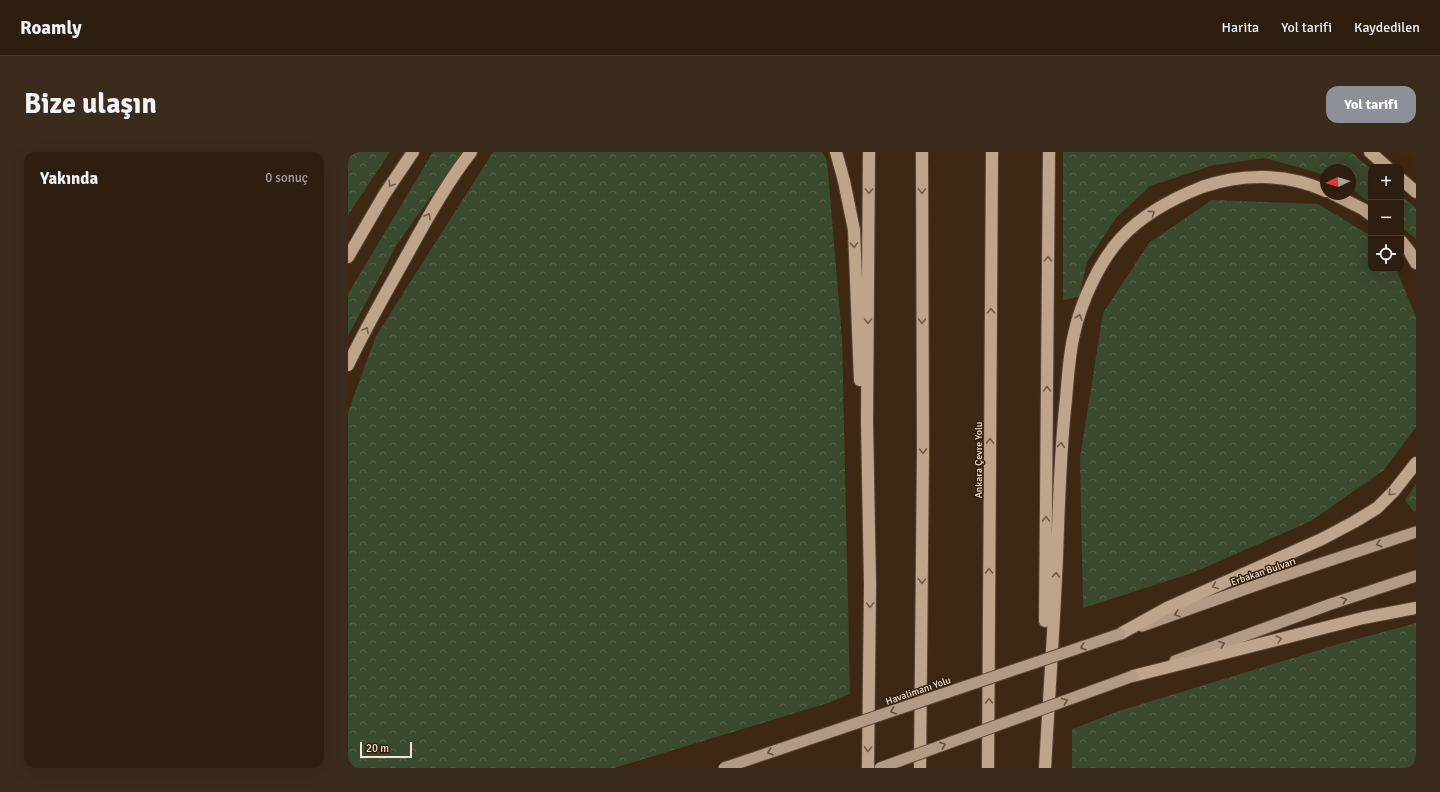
<!DOCTYPE html>
<html lang="tr">
<head>
<meta charset="utf-8">
<style>
  body { margin:0; font-family:Signika,sans-serif; background:#3a2b1d; color:#f1f3f6 }
  .controls { position:absolute; right:12px; top:12px; display:grid; overflow:hidden; border-radius:8px; box-shadow:0 4px 16px #0002 }
  .controls button { width:36px; height:36px; display:grid; place-items:center; padding:0; border:0; border-bottom:1px solid #493c2f; background:#2e1e0f; color:#f1f3f6; font:20px sans-serif }
  .compass { position:absolute; left:972px; top:12px; width:36px; height:36px; border-radius:50%; background:#2e1e0f; box-shadow:0 4px 16px #0002; rotate:266deg }
  .scale { position:absolute; left:12px; bottom:10px; width:52px; box-sizing:border-box; padding-left:4px; border:2px solid #f3e4d8; border-top:0; font-size:11px; line-height:14px; white-space:nowrap; color:#f3e4d8; -webkit-text-stroke:3px #341e0a; paint-order:stroke }
  .list { margin:0; padding:0; list-style:none }
  h2 { display:flex; justify-content:space-between; align-items:center; height:52px; margin:0; padding:0 16px; font-size:17px }
  h2 small { font-size:13px; font-weight:400; color:#a7a29e }
  .icon { flex:none; width:22px; height:22px; fill:none; stroke:currentColor; stroke-width:2; stroke-linecap:round; stroke-linejoin:round }
  .map { position:relative; flex:none; width:1068px; height:616px; overflow:hidden; border-radius:12px }
  header { display:flex; align-items:center; gap:24px; box-sizing:border-box; height:56px; padding:0 20px; background:#2e1e0f; border-bottom:1px solid #493c2f }
  header strong { font-size:19px }
  nav { display:flex; gap:22px; margin-inline-start:auto; font-size:14px }
  .intro { display:flex; align-items:center; justify-content:space-between; box-sizing:border-box; height:96px; padding:0 24px }
  h1 { margin:0; font-size:28px }
  .button { padding:10px 18px; border-radius:12px; background:#8c9099; color:#fff; font-size:14px; font-weight:700 }
  main { display:flex; gap:24px; padding:0 24px }
  aside { flex:1; background:#2e1e0f; border-radius:12px; box-shadow:0 4px 16px #0002 }
  .map>svg:first-child { display:block }
  .forest { fill:url(#forest-crowns) }
  .lines { fill:none; stroke-linecap:round; stroke-linejoin:round }
  .trunk-casing { stroke:#5b4633; stroke-width:13 }
  .motorway-casing { stroke:#5b4633; stroke-width:14 }
  .trunk { stroke:#b39a84; stroke-width:11 }
  .motorway { stroke:#bfa48c; stroke-width:12 }
  .trunk-bridge-casing { stroke:#5b4633; stroke-width:13; stroke-linecap:butt }
  .trunk-bridge { stroke:#b39a84; stroke-width:11 }
  .oneway { stroke:#735a44 }
  .oneway2 { stroke:#67503b }
  .labels { text-anchor:middle; stroke-width:3; stroke-linejoin:round; paint-order:stroke }
  .street-label { font-size:10px; fill:#f3e4d8; stroke:#341e0a }
</style>
</head>
<body>
<header>
<strong>Roamly</strong>
<nav><a>Harita</a><a>Yol tarifi</a><a>Kaydedilen</a></nav>
</header>
<div class="intro"><h1>Bize ulaşın</h1><a class="button">Yol tarifi</a></div>
<main>
<aside>
<h2>Yakında<small>0 sonuç</small></h2>
<ul class="list">
</ul>
</aside>
<div class="map">
<svg width="1068" height="616" viewBox="0 0 1068 616">
  <defs>
    <pattern id="forest-crowns" width="20" height="18" patternUnits="userSpaceOnUse"><rect width="20" height="18" fill="#3a4a2e"/><path d="M2 6a3 3 0 1 1 6 0M12 15a3 3 0 1 1 6 0" fill="none" stroke="#57644c"/></pattern>
  </defs>
  <rect width="100%" height="100%" fill="#3e2814"/>
  <path class="forest" d="M0,0H42L0,63Z
    M85,0H115L49,92L0,184V142Z
    M145,0H474L479,8L494,186L502,542L480,551L266,616H3L0,614V260L28,184Z
    M715,0H1003L1023,17V52L1002,35V18H978V23L917,6L866,13L802,34L768,66L739,110L731,145L715,148Z
    M1053,43L1068,56V87L1053,75Z
    M864,48L970,52L1023,84V117H1048L1068,165V275L1036,318L963,369L844,421L735,456L732,306L755,161L801,91Z
    M1068,332V359L1066,360L1057,348Z
    M1068,471V616H724V577L771,559L994,491Z"/>
  <g class="lines">
    <g class="trunk-casing">
      <path id="trunk" d="M794,474L920,429L1068,380
        M827,509L983,452L1068,424"/>
    </g>
    <g class="motorway-casing">
      <path id="motorway" d="M488,0L496,29L506,78L512,228
        M1022,0L1039,15
        M1053,27L1068,40
        M985,42L1015,57L1023,63
        M1053,89L1061,99L1068,111
        M0,105L36,43L65,0
        M0,213C18,175 39,139 59,103C79,67 98,32 123,0
        M697,469L701,0
        M772,482L819,456L974,387L1006,370L1029,356L1046,339L1068,311
        M785,524L1015,466L1068,456
        M520,616L522,433L519,269L521,0
        M572,616L575,299L574,0
        M640,616L644,0
        M697,616C701,545 706,475 709,404C711,352 712,299 718,247C720,225 721,203 726,182C733,150 751,110 773,86C794,63 826,46 854,35C894,21 939,21 978,39"/>
    </g>
    <use href="#trunk" class="trunk"/>
    <use href="#motorway" class="motorway"/>
    <g class="trunk-bridge-casing">
      <path id="trunk-bridge" d="M376,616L772,482
        M532,616L785,524"/>
    </g>
    <use href="#trunk-bridge" class="trunk-bridge"/>
  </g>
  <defs><path id="oneway-chevron" d="M-2-3.5L2.5 0L-2 3.5" fill="none" stroke-width="1.6" stroke-linecap="round" stroke-linejoin="round"/></defs>
  <g class="oneway">
    <use href="#oneway-chevron" transform="translate(43 32) rotate(124)"/>
    <use href="#oneway-chevron" transform="translate(521 39) rotate(90)"/>
    <use href="#oneway-chevron" transform="translate(574 39) rotate(90)"/>
    <use href="#oneway-chevron" transform="translate(804 61) rotate(-36)"/>
    <use href="#oneway-chevron" transform="translate(80 64) rotate(-60)"/>
    <use href="#oneway-chevron" transform="translate(506 93) rotate(88)"/>
    <use href="#oneway-chevron" transform="translate(700 107) rotate(-90)"/>
    <use href="#oneway-chevron" transform="translate(643 159) rotate(-89)"/>
    <use href="#oneway-chevron" transform="translate(731 165) rotate(-73)"/>
    <use href="#oneway-chevron" transform="translate(520 169) rotate(90)"/>
    <use href="#oneway-chevron" transform="translate(574 169) rotate(90)"/>
    <use href="#oneway-chevron" transform="translate(18 178) rotate(-62)"/>
    <use href="#oneway-chevron" transform="translate(699 237) rotate(-90)"/>
    <use href="#oneway-chevron" transform="translate(642 289) rotate(-90)"/>
    <use href="#oneway-chevron" transform="translate(713 293) rotate(-86)"/>
    <use href="#oneway-chevron" transform="translate(575 299) rotate(90)"/>
    <use href="#oneway-chevron" transform="translate(1043 341) rotate(134)"/>
    <use href="#oneway-chevron" transform="translate(698 367) rotate(-90)"/>
    <use href="#oneway-chevron" transform="translate(641 419) rotate(-90)"/>
    <use href="#oneway-chevron" transform="translate(708 423) rotate(-86)"/>
    <use href="#oneway-chevron" transform="translate(574 429) rotate(90)"/>
    <use href="#oneway-chevron" transform="translate(867 434) rotate(157)"/>
    <use href="#oneway-chevron" transform="translate(522 453) rotate(91)"/>
    <use href="#oneway-chevron" transform="translate(931 487) rotate(-14)"/>
    <use href="#oneway-chevron" transform="translate(641 549) rotate(-90)"/>
    <use href="#oneway-chevron" transform="translate(520 597) rotate(91)"/>
  </g>
  <g class="oneway2">
    <use href="#oneway-chevron" transform="translate(1031 392) rotate(162)"/>
    <use href="#oneway-chevron" transform="translate(996 448) rotate(-18)"/>
    <use href="#oneway-chevron" transform="translate(829 462) rotate(160)"/>
    <use href="#oneway-chevron" transform="translate(874 492) rotate(-20)"/>
    <use href="#oneway-chevron" transform="translate(735 495) rotate(161)"/>
    <use href="#oneway-chevron" transform="translate(717 549) rotate(-20)"/>
    <use href="#oneway-chevron" transform="translate(545 559) rotate(161)"/>
    <use href="#oneway-chevron" transform="translate(595 593) rotate(-20)"/>
    <use href="#oneway-chevron" transform="translate(422 600) rotate(161)"/>
  </g>
  <g class="labels">
    <g class="street-label">
      <text transform="translate(630 308) rotate(-90)" y="4">Ankara Çevre Yolu</text>
      <text transform="translate(915 419) rotate(-19)" y="4">Erbakan Bulvarı</text>
      <text transform="translate(570 538) rotate(-19)" y="4">Havalimanı Yolu</text>
    </g>
  </g>
</svg>
<div class="controls">
<button>+</button>
<button>−</button>
<button><svg class="icon" aria-label="locate" viewBox="0 0 24 24"><circle cx="12" cy="12" r="6"/><path d="M12 2v4M12 18v4M2 12h4M18 12h4"/></svg></button>
</div>
<svg class="compass" viewBox="-18 -18 36 36"><path d="M0-13l5 13h-10z" fill="#e53935"/><path d="M0 13l5-13h-10z" fill="#a7a29e"/></svg>
<div class="scale">20 m</div>
</div>
</main>
</body>
</html>
